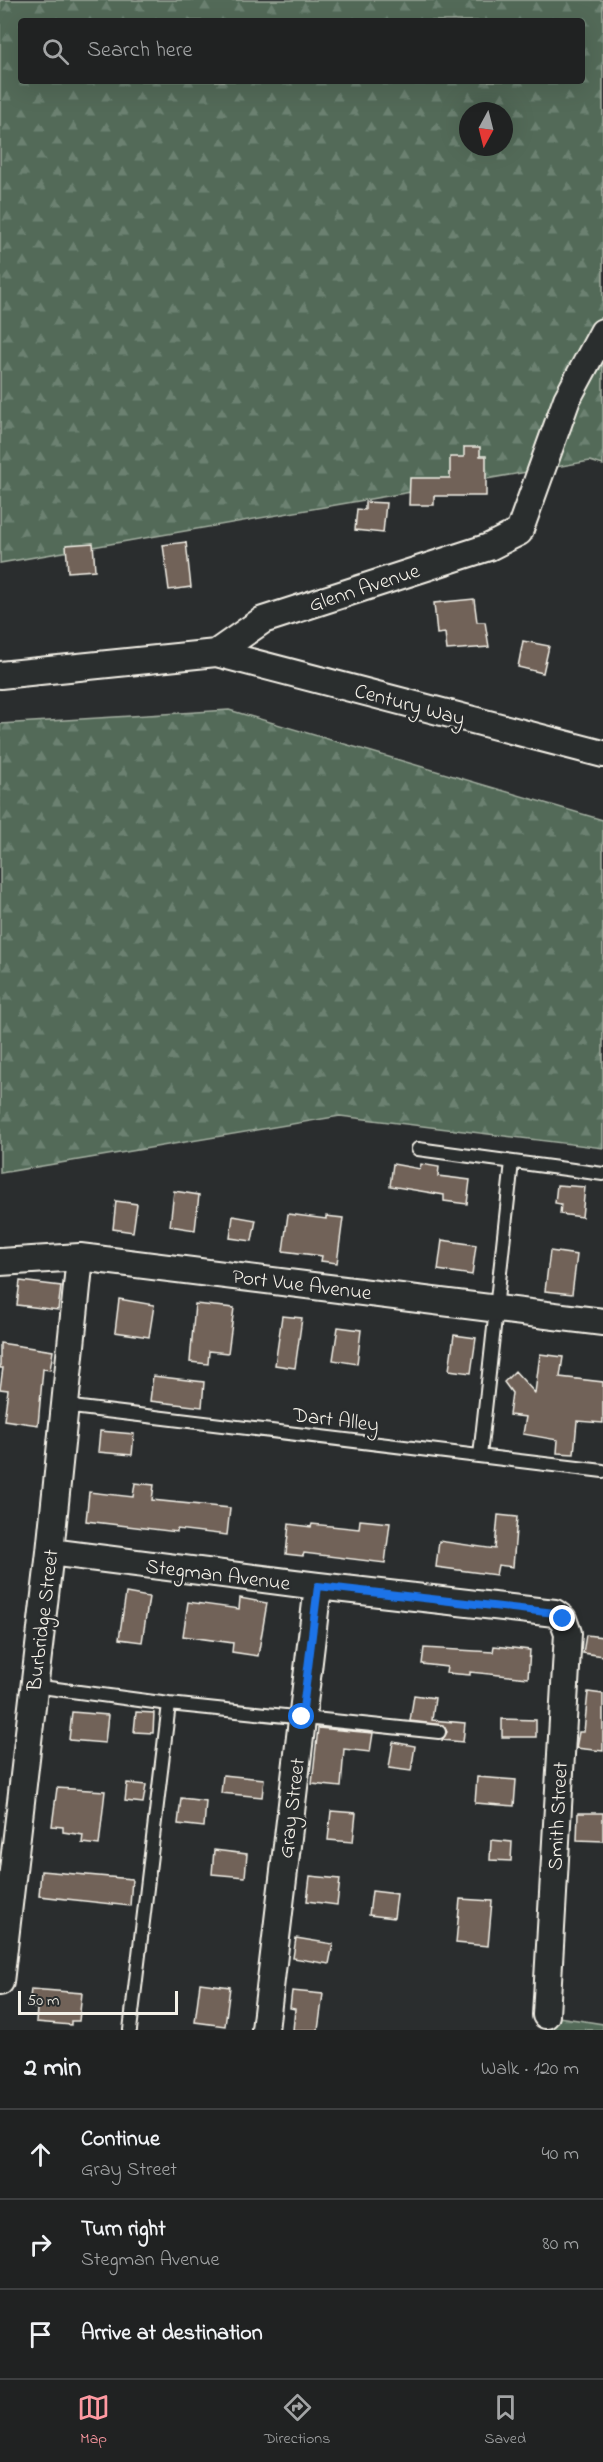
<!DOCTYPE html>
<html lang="en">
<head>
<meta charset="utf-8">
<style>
  body { margin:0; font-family:"Indie Flower",sans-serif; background:#2d2f2f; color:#f1f3f6 }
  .compass { position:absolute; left:459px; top:102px; width:54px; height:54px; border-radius:50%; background:#202222; box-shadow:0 6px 24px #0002; rotate:187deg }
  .scale { position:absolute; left:18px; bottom:15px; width:160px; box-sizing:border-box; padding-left:6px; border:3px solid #f4f1e8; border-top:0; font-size:16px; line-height:21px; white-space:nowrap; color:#f4f1e8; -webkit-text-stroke:4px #2a2d2e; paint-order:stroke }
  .stop { position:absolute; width:18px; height:18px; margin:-14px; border:4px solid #1a73e8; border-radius:50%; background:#fff }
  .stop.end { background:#1a73e8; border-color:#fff; box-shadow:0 2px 6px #0008 }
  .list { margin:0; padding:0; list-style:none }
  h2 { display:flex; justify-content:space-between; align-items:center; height:78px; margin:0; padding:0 24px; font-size:26px }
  h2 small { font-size:20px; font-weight:400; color:#a2a4a5 }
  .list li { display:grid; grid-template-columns:39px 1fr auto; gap:18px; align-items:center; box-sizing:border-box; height:90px; padding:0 24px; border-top:2px solid #3d3f40 }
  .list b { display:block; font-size:22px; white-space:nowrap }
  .list p { margin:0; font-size:20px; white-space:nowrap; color:#a2a4a5 }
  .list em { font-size:20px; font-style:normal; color:#a2a4a5 }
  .icon { flex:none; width:33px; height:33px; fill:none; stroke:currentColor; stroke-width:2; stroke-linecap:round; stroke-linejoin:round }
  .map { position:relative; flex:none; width:603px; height:2030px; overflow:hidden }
  .search { position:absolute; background:#202222; box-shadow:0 6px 24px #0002; left:18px; right:18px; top:18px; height:66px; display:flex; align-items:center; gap:15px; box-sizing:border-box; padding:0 21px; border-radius:6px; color:#a2a4a5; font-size:22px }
  .sheet { height:348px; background:#202222 }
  nav { display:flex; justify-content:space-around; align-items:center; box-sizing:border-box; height:84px; border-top:2px solid #3d3f40; background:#202222; font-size:16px; color:#a2a4a5 }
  nav a { display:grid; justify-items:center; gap:3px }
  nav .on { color:#ff9aa2 }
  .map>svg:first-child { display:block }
  .forest { fill:url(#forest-firs); stroke:#a3aea0; stroke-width:1.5; fill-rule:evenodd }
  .building { fill:#716258; stroke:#f4f1e8; stroke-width:1.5 }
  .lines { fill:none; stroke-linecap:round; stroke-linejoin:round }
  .service-casing { stroke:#f4f1e8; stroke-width:16 }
  .minor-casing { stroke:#f4f1e8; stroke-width:30 }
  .service { stroke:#2a2d2e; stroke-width:12 }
  .minor { stroke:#2a2d2e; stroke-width:26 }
  .route { stroke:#1a73e8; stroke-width:8 }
  .labels { text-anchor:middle; stroke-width:5; stroke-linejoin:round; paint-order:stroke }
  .street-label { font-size:21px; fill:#f4f1e8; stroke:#2a2d2e }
</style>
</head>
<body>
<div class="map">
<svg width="603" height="2030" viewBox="0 0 603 2030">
  <defs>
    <pattern id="forest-firs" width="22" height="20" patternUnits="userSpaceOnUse" patternTransform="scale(1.5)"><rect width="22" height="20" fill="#526b59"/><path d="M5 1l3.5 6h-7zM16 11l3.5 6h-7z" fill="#6c8171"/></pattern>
  </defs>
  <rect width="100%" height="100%" fill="#2a2d2e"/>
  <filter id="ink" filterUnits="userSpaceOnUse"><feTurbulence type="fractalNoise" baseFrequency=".0167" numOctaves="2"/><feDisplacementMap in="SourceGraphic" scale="12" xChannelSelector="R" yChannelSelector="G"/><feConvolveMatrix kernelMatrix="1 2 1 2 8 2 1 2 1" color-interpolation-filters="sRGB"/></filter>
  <g filter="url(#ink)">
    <path class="forest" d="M0,0H603V465L590,461L0,563ZM21,21H582V81H21ZM468,111H504V147H468Z
      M229,710L603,820V1148L340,1116L0,1173V724Z
      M546,2015L603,2024V2030H545Z"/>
    <path class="building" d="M464,447H480V456H486V496H434V505H409L410,478H450V457H464Z
      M365,502L386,503L383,533L355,530L357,509L365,510Z
      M186,542L191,587L169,590L163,545Z
      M93,543L95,570L68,572L66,545Z
      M474,599L477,622H485L489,647L447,650L445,633L437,634L434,603Z
      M523,641L549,646L543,673L518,667Z
      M393,1164L420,1169L421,1164L439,1167L438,1176L470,1180L467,1204L444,1201V1195L390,1186Z
      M557,1185L585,1187L582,1217L560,1214L561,1204L555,1203Z
      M174,1191L199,1195L195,1230L170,1226Z
      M116,1201L137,1204L133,1232L113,1229Z
      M288,1214L326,1219V1216L343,1218L337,1263L321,1261L322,1256L283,1251Z
      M233,1216L256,1220L252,1241L230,1238Z
      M442,1240L476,1245L472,1275L438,1270Z
      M550,1251L577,1255L572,1294L545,1291Z
      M20,1281L61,1286L58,1310L17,1305Z
      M119,1299L154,1305L149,1337L115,1332Z
      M195,1304L234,1308L228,1353L209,1351L208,1364L190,1362Z
      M282,1316L302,1318L295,1368L275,1365Z
      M338,1327L361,1330L357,1364L333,1360Z
      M454,1335L476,1338L471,1373L449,1370Z
      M0,1343L53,1351L50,1370L43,1369L38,1425L4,1420L8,1390L0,1389L3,1368H0Z
      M540,1354L563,1357L560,1377L603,1382V1423L577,1421L574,1454L557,1453L558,1440L523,1434L526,1417L509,1415L512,1393L504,1382L515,1371L535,1393Z
      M153,1376L204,1382L202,1407L150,1401Z
      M100,1431L134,1434L132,1455L98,1452Z
      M135,1483L154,1485L152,1500L230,1508L227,1535L177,1529V1532L86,1521L89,1492L133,1497Z
      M498,1515L517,1517L513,1567L498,1565L496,1575L436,1567L439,1541L495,1549Z
      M360,1520L390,1523L385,1563L304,1553L303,1556L286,1554L289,1524L311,1527L312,1524L359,1529Z
      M126,1593L149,1597L142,1642L119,1639Z
      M240,1598L267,1603L258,1656L232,1652L233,1643L183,1636L188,1602L239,1609Z
      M586,1635L603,1637V1656L583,1653Z
      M494,1646L530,1650L528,1678L470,1672V1675L446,1673L447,1667L422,1664L424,1648L493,1652Z
      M588,1692L603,1694V1751L576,1748L579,1732H584Z
      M414,1695L435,1698L432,1720L465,1723L463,1742L442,1740L447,1732L443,1725L410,1721Z
      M72,1712L108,1715L105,1743L69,1740Z
      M136,1712L154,1713L153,1733L134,1732Z
      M502,1719L536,1720V1737H502Z
      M318,1728L373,1733L370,1752L344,1749L341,1787L312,1784Z
      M393,1742L415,1746L411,1771L389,1768Z
      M223,1775L264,1779L262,1797L221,1793Z
      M477,1777L516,1780L514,1806L475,1803Z
      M127,1783L146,1785L143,1803L125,1801Z
      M57,1788L105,1791L99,1845L82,1843L83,1835L63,1832V1827L52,1826Z
      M181,1798L206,1801L204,1827L178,1824Z
      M331,1811L356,1813L353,1842L328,1840Z
      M578,1813H603V1841L577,1840Z
      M491,1840L512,1842L511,1861L490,1860Z
      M214,1850L247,1854L245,1877L212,1874Z
      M41,1871L132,1879L130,1906L39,1896Z
      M310,1876L340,1879L337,1905L307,1901Z
      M372,1891L397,1894L394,1918L369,1915Z
      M460,1899L492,1901L488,1946L456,1943Z
      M296,1938L333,1944L329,1964L293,1958Z
      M200,1983L230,1987L225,2026L195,2022Z
      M31,1989L82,1993L79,2021H71V2025L36,2022L37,2008L29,2007Z
      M292,1991L323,1994L318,2030H293L295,2009L290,2008Z"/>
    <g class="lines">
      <g class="service-casing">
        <path id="service" d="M418,1149L603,1174
          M64,1406L603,1471
          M480,1456L512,1162
          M34,1686L169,1704L439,1732
          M130,2030L169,1704"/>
      </g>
      <g class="minor-casing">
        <path id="minor" d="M216,653L603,754
          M0,675L216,653L263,620L489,547L519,532L567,399L603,332
          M0,1262L80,1257L603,1322
          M50,1552L318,1586L555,1613L563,1619L568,1633L546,2015
          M0,1982L50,1552L80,1257
          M265,2030L318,1586"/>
      </g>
      <use href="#service" class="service"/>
      <use href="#minor" class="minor"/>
    </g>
  </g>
  <g class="lines" filter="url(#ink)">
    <path class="route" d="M302,1717L318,1586L555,1613L563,1619"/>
  </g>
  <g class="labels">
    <g class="street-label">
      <text transform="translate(364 587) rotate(-18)" y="7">Glenn Avenue</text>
      <text transform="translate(410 704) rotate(15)" y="7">Century Way</text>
      <text transform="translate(302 1284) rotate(7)" y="7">Port Vue Avenue</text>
      <text transform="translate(336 1419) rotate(7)" y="7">Dart Alley</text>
      <text transform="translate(218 1574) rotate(7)" y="7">Stegman Avenue</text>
      <text transform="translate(42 1620) rotate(-83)" y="7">Burbridge Street</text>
      <text transform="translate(291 1808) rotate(-83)" y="7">Gray Street</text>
      <text transform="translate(557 1816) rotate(-87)" y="7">Smith Street</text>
    </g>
  </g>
</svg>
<svg class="compass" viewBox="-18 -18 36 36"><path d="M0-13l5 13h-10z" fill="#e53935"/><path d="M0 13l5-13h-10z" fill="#a2a4a5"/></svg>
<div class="scale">50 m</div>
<div class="stop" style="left:302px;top:1717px"></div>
<div class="stop end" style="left:563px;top:1619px"></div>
<div class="search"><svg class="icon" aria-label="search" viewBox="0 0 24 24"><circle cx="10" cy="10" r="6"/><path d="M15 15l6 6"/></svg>Search here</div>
</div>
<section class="sheet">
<h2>2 min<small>Walk · 120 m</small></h2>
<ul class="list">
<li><svg class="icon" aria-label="ahead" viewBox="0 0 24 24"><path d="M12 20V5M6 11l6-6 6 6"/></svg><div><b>Continue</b><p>Gray Street</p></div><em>40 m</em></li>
<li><svg class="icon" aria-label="right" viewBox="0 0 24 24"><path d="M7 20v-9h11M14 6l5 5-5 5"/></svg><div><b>Turn right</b><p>Stegman Avenue</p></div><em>80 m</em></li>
<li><svg class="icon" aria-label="arrive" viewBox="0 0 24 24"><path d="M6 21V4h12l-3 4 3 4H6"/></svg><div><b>Arrive at destination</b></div></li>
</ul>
</section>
<nav>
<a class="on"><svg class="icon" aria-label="map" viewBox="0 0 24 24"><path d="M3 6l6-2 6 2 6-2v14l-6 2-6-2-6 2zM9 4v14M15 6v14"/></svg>Map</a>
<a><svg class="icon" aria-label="directions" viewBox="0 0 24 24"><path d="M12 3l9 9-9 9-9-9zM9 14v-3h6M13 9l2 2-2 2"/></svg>Directions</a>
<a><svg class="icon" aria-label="saved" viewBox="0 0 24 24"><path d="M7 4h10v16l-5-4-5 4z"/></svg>Saved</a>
</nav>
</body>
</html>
